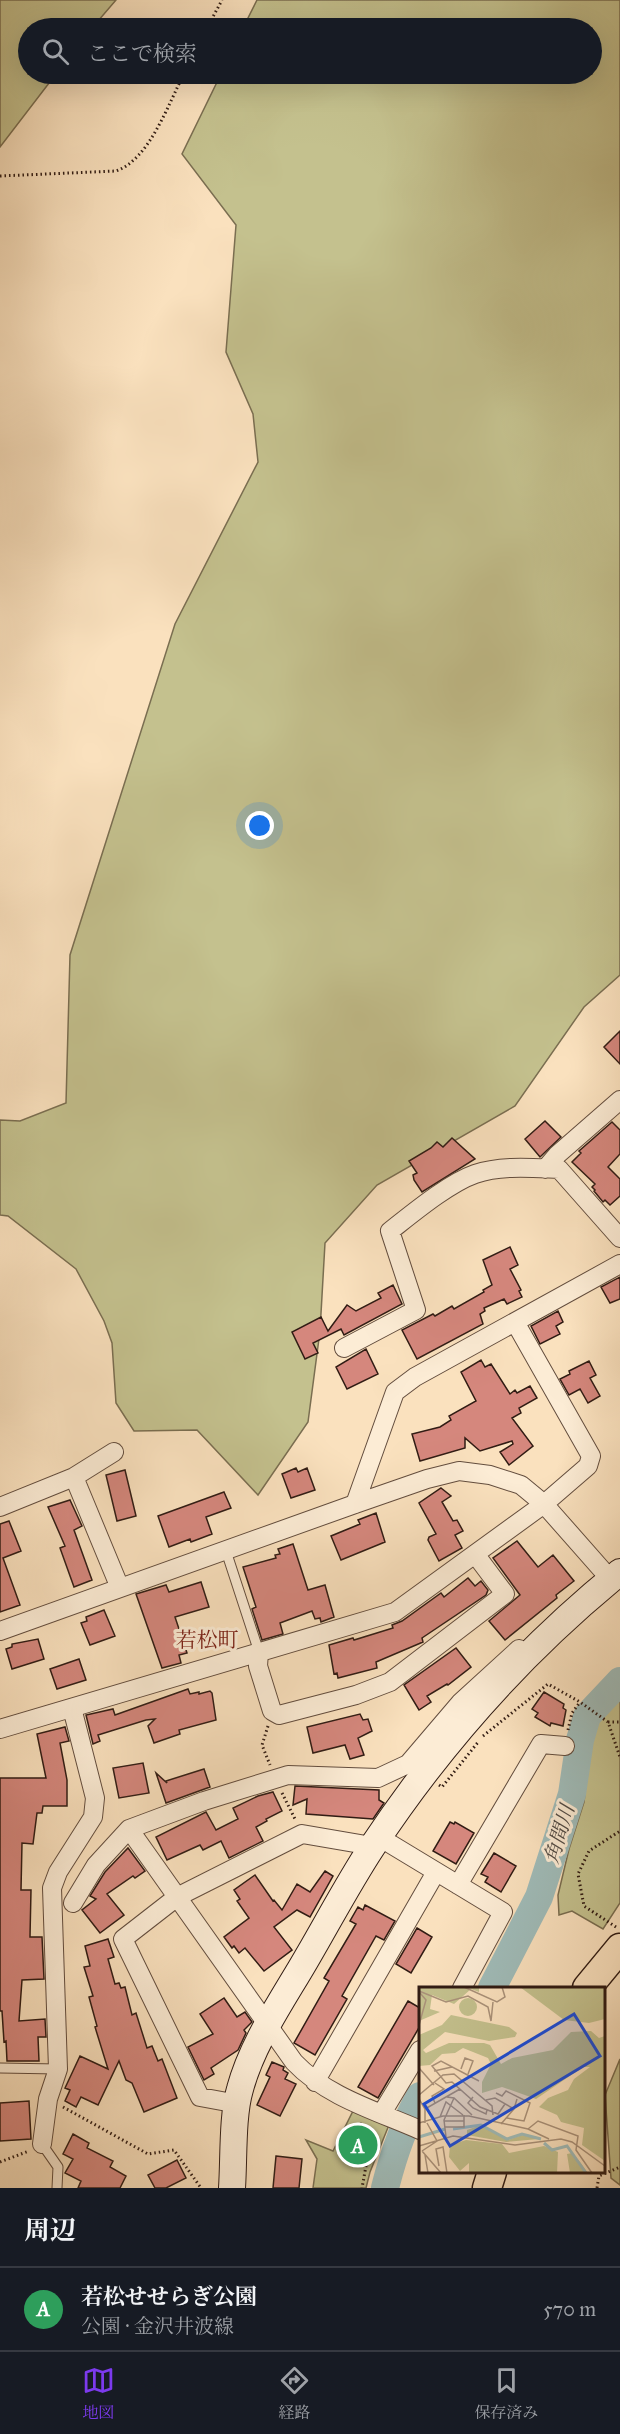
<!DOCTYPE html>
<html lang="ja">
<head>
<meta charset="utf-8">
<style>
  body { margin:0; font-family:"IM FELL Great Primer","Noto Serif JP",serif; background:#242831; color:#f1f3f6 }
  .you { position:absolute; left:260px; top:826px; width:21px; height:21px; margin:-15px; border:4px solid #fff; border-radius:50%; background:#1a73e8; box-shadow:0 0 0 9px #1a73e833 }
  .badge { display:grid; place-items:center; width:39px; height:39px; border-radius:50%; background:#7c3aed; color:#fff; font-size:20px; font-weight:700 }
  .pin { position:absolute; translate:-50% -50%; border:3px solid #fff; box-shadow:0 2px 6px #0006 }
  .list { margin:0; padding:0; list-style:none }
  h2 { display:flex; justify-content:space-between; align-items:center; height:78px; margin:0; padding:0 24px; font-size:26px }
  h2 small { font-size:20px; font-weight:400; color:#9ea1a6 }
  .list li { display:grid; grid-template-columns:39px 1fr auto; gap:18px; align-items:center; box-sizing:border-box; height:84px; padding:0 24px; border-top:2px solid #363941 }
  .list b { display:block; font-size:22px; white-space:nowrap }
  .list p { margin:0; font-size:20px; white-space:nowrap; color:#9ea1a6 }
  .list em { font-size:20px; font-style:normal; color:#9ea1a6 }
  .icon { flex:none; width:33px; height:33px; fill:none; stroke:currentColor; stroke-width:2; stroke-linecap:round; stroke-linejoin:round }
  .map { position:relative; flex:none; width:620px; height:2188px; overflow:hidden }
  .search { position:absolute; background:#171b24; box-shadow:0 6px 24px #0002; left:18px; right:18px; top:18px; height:66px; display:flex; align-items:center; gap:15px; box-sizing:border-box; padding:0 21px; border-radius:33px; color:#9ea1a6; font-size:22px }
  .sheet { height:162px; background:#171b24 }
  nav { display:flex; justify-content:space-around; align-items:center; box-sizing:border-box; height:84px; border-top:2px solid #363941; background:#171b24; font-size:16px; color:#9ea1a6 }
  nav a { display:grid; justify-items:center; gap:3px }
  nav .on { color:#7c3aed }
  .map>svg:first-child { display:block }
  .green { fill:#c4c18e; stroke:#7a6e51; stroke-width:1.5 }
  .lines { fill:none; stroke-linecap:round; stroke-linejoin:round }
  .river { stroke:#a0bcb9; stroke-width:28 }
  .building { fill:#d5877d; stroke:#311c14; stroke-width:1.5 }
  .lane-casing { stroke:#634d3e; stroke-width:11 }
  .street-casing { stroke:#634d3e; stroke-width:20 }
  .secondary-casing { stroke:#311c14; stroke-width:28 }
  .primary-casing { stroke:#311c14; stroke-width:31 }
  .path { stroke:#311c14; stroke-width:3; stroke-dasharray:1.5 3; stroke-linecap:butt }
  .lane { stroke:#fcecd5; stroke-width:9 }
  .street { stroke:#fcecd5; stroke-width:18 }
  .secondary { stroke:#fcecd5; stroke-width:26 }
  .primary { stroke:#fae1be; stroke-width:28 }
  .labels { text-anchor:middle; stroke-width:6; stroke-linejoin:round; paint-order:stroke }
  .water-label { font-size:20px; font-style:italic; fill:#524c46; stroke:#fcecd5 }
  .quarter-label { font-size:21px; fill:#7a1f14; stroke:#fcecd5 }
  .inset-river { fill:none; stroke:#a0bcb9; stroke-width:3 }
  .inset-road { fill:none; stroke:#aa927a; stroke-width:1.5 }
  .view { fill:#1d4ed8; fill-opacity:0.15; stroke:#1d4ed8; stroke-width:3 }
  .inset-edge { fill:none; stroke:#311c14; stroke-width:3 }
</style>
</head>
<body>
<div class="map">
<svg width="620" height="2188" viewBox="0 0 620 2188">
  <rect width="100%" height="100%" fill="#fae1be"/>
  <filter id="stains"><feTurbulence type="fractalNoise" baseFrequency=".00333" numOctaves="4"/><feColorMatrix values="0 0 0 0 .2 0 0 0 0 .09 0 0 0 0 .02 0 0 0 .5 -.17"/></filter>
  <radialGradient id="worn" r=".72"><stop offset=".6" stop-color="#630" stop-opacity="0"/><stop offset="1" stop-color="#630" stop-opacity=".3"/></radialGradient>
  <path class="green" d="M0,0H116L92,28H28V74H56L0,147Z
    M257,0H620V975L584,1007L515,1106L377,1185L325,1243L320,1331L308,1422L258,1495L197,1430L134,1431L116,1403L112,1343L104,1321L76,1269L8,1216L0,1215V1120L20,1121L66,1103L70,955L175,624L258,462L253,414L226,352L236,225L182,154L221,74H592V28H243Z
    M620,1681V1903L603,1929L572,1911L559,1915L558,1895L569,1849L584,1802L587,1774L580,1740L587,1716Z
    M620,2059V2185L611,2178L605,2095Z
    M353,2111L389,2125L370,2172L366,2188H313L317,2159L306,2140L333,2151Z"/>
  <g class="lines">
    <path class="river" d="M492,1988L539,1897L572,1794L580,1740L587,1716L620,1681
      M385,2188C393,2156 404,2124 420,2096"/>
  </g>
  <path class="building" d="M620,1031V1064L604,1047Z
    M545,1121L561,1137L540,1157L525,1139Z
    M612,1122L620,1130V1154L608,1167L620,1179V1196L610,1205L605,1200L603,1202L594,1191L595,1190L592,1187L595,1184L572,1162L581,1153L579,1151Z
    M452,1138L475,1159L422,1192L414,1180L413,1175L417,1173L409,1161L431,1148L437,1142L443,1147Z
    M510,1247L518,1265L510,1269L521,1290L519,1291L522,1297L507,1304L504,1299L484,1308L485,1311L480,1314L483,1324L417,1359L402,1330L433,1314L435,1316L452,1306L454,1309L484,1292L483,1290L492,1285L483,1260Z
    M620,1277V1299L610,1303L601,1287Z
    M393,1285L402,1304L344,1335L341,1329L313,1343L318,1353L305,1359L292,1332L321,1317L328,1331L347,1305L356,1311L381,1298L378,1293Z
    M558,1311L563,1322L556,1326L560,1334L540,1344L531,1326Z
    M366,1349L378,1374L347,1389L336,1367Z
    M481,1360L485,1367L491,1364L510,1394L515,1390L517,1393L530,1386L537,1398L519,1408L521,1413L512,1418L533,1446L509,1465L500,1452L513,1444L512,1441L480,1451L465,1438V1448L420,1461L412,1434L440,1427L451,1420L449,1416L476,1401L461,1372Z
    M589,1361L596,1375L590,1378L600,1396L588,1403L580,1389L569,1395L560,1379L570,1374L569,1371Z
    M296,1468L298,1472L307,1468L315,1490L291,1498L282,1474Z
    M125,1470L136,1516L117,1521L106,1475Z
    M441,1488L451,1496L442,1502L453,1521L457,1520L463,1531L455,1535L462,1548L439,1561L428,1540L429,1537L436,1534L419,1503Z
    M224,1492L231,1508L206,1517L212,1534L191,1542L190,1539L169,1547L158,1516Z
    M70,1500L82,1526L74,1530L92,1580L74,1587L60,1548L65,1546L48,1507Z
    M376,1513L385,1542L341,1560L331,1536L360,1524L358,1520Z
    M9,1521L21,1551L3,1558L20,1605L0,1612V1524Z
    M517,1541L538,1567L553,1555L574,1581L556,1595L557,1598L505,1640L489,1621L520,1595L493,1558Z
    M293,1544L308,1590L325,1585L334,1617L321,1622L320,1618L315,1619L312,1611L280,1623L283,1634L262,1640L252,1609L256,1607L243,1567L276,1558L275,1555L280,1554L278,1549Z
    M468,1578L475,1586L481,1581L488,1590L486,1595L422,1638L423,1642L376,1662L377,1668L338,1678L337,1673L334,1674L329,1645L353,1638L354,1640L393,1628L392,1625L402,1621L441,1593L444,1597Z
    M201,1582L209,1607L175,1617L187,1653L179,1655L181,1663L162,1668L136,1594L166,1585L169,1592Z
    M104,1610L115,1636L90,1645L81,1623L87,1621L86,1617Z
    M38,1639L44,1659L12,1669L6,1649L12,1647V1644Z
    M456,1648L471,1667L448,1685L447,1684L427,1696L431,1702L419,1710L404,1685Z
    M79,1659L86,1680L57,1689L50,1669Z
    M188,1689L190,1694L199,1692V1694L210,1691L212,1693L216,1720L179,1730L180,1734L154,1743L148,1726L155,1719L146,1720L98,1735L100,1741L93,1744L86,1715L113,1709L115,1715Z
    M544,1692L564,1704L563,1708L566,1710L563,1726L551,1723L550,1726L535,1717L538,1713L532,1709Z
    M360,1714L363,1720L368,1719L372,1731L358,1738L364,1755L350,1759L345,1745L313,1753L307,1727Z
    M65,1727L69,1741L60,1743L67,1780V1806H43L42,1813H37L33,1844L22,1843L21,1890H31L30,1937H42L44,1979L22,1980L19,2021L45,2019L46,2037H38L39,2061H7L6,2041L4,2042L2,2011H0V1778H46L37,1734Z
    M143,1763L149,1793L119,1798L113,1768Z
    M204,1769L210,1787L166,1803L156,1773L167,1783L166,1781Z
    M295,1786L379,1790V1800L384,1803L373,1819L306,1814L307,1799L293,1805Z
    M273,1792L282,1811L266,1819L267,1821L256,1827L263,1841L229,1858L221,1841L203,1850L200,1845L167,1860L156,1837L206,1812L216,1830L238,1819L233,1808L258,1796Z
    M450,1822L454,1824L455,1822L474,1833L456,1864L433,1851Z
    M128,1848L145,1871L135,1878L133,1876L107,1894L124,1915L100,1933L82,1910L96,1899L90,1896L105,1872Z
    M494,1853L516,1866L501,1892L485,1882L488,1877L481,1874Z
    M325,1871L333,1876L310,1917L297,1910L274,1927L292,1950L264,1971L245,1948L239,1953L234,1946L232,1948L224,1937L249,1918L237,1901L240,1899L234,1890L255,1875L273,1901L274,1900L282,1910L297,1884L310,1892Z
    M365,1905L395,1921L384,1940L376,1936L342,1996L347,1999L315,2055L294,2043L329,1981L324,1978L356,1924L350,1921L358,1907L363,1910Z
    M417,1928L432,1937L411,1973L396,1964Z
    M108,1939L114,1957L108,1959L115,1984L119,1983L121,1988L125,1987L132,2015L136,2013L147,2048L152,2046L158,2061L162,2059L177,2098L144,2112L132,2083L126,2080L119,2061L98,2105L81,2097L76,2107L65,2101L70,2090L65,2088L80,2056L108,2069L95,2027L97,2026L89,1997L93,1996L84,1967L90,1966L85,1946Z
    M224,1998L237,2017L245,2012L252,2022L244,2030L246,2033L238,2050L211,2068L214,2074L204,2080L188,2047L213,2034L200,2014Z
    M408,2001L420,2008V2026L378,2098L358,2087Z
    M272,2062L284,2067L283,2070L288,2073L285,2079L296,2084L280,2116L257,2105L270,2077L266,2075Z
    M29,2101L31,2139L0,2141V2103Z
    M73,2134L89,2143L87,2148L113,2161L110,2167L126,2176L120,2188H78L81,2181L65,2173L73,2159L63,2154Z
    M276,2156L302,2159L299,2188H273Z
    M177,2160L186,2178L166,2188H155L148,2175Z"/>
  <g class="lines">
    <g class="lane-casing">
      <path id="lane" d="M226,1551L259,1652
        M0,2068L58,2069
        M42,2144L58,2167L57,2188"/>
    </g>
    <g class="street-casing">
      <path id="street" d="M545,1169L557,1155L620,1100
        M344,1348L416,1310L390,1231C413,1213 449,1183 475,1174C501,1165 533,1168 559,1169L620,1238
        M74,1477L120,1588
        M355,1504L395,1392L415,1377L620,1264
        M0,1507L74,1477L114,1452
        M0,1631L355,1504L427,1479L459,1471L490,1475L521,1485L544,1504L611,1580
        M259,1652L258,1666L272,1711L279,1715L356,1695L390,1682L505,1594L475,1554
        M0,1729L395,1612L544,1504L588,1466L591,1456L515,1322
        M129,1829L294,2062C327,2097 377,2111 420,2130
        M379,1837L503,1912L462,1988
        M458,1885L541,1744L565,1746
        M73,1903L96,1865L129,1829L204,1801L288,1775L378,1778L408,1764L460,1703L519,1649
        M315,2082L436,1872
        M238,2104L200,2097L123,1939L177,1897L302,1834L372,1846
        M382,2113L420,2050
        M42,2144L48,2099L58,2069L52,1888L58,1872L93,1817L95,1798L72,1708"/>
    </g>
    <g class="secondary-casing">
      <path id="secondary" d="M232,2188C234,2159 232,2116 240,2089C253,2041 284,1998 308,1956C329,1920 349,1882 372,1847C440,1744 524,1650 620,1572"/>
    </g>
    <g class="primary-casing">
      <path id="primary" d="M587,1988L620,1948
        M487,2188L492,2172"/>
    </g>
    <path class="path" d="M207,28L222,0
      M0,176L116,171C150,159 168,104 184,74
      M608,1722H620
      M268,1726L262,1745L270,1765
      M568,1730L572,1713L580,1702
      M483,1736L548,1684L580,1702L608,1722L620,1757
      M439,1785L442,1787L479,1741
      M282,1793L295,1819
      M616,1927L584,1906L578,1874L589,1851L620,1831
      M63,2107L148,2154L174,2150L201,2188
      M362,2123L357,2133L366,2166L362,2188
      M0,2162L29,2151
      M597,2188L599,2176L620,2167"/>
    <use href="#lane" class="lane"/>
    <use href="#street" class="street"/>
    <use href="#secondary" class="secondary"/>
    <use href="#primary" class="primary"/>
  </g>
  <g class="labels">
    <g class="water-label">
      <text transform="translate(559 1834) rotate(-73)" y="7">角間川</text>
    </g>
    <g class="quarter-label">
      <text x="207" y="1647">若松町</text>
    </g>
  </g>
  <g transform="translate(419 1987)">
    <rect width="186" height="186" fill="#fae1be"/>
    <path d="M0,0H60V5L52,2L35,17L13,8L11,22L21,25L0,34ZM101,0H186V32L170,36L145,33ZM40 20a9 9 0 1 1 18 0a9 9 0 1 1-18 0ZM32,28L90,40L98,46L96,50L70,54L26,45L4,63L7,66L30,56H65L71,58L82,77L93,71L134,63L152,45L172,44L180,51L186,49V174L163,158L165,141L142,135L138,128L120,120L129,111L149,103L155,92L171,80H164L117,112L83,100L63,106V95L72,77L69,71L44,61L36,66L23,67L11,78L0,79V48L23,38ZM62,138L89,153L103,148L120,152L87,155L48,148V143ZM47,153L83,157L90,166L125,159L139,165L138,186H50V176L41,184L30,170L31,158ZM153,166L161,175L169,186H151L148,167Z" fill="#c4c18e"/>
    <path class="inset-river" d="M34,142L62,138L88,152L103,147L122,152M0,150L26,142M125,156L133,163L148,159L167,186"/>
    <path class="inset-road" d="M45,0L78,15L86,10L83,0M0,4L27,15L49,9L69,20L72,34L74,15M0,38L7,13L1,6M0,81L15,98M42,82L46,71L54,74L49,87M15,84L33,80M60,94L22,74L13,79L27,96L33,95L61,120L79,127L86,117M77,106L83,109L87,104L111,116L105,134L88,131M0,108L24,88L35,87L73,119L74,128M28,110L35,111L53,128M54,110L49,116L54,121L67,127L68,123M0,112L6,122V136M67,113L76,111L95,122M16,116L13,109L25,102L16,96M6,122L41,102M21,130L27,115L44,128M25,134H45M0,136L24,129H50L109,142L130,152M82,137L95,122L98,112M26,140H45V128M109,142L119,134L159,149L157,163L173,186M27,150L25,133L35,111M0,159L34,149L96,158L142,152L153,155L186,179M3,164L18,154L8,136M3,164L22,186M6,168L9,186M20,179L17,162L24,160L28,186"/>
    <path class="view" d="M155,27L181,69L31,159L5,117Z"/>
    <rect width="186" height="186" class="inset-edge"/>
  </g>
  <rect width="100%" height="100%" filter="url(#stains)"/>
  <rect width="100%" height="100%" fill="url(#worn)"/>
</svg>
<div class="you"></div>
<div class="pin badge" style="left:358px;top:2145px;background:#2e9e5b">A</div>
<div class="search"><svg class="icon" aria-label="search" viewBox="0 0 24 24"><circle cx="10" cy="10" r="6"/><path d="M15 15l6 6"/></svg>ここで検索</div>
</div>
<section class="sheet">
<h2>周辺<small></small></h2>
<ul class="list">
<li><span class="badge" style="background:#2e9e5b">A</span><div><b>若松せせらぎ公園</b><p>公園 · 金沢井波線</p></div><em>570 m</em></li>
</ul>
</section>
<nav>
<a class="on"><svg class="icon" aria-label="map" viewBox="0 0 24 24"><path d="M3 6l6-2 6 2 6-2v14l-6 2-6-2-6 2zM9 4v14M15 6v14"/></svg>地図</a>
<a><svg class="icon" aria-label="directions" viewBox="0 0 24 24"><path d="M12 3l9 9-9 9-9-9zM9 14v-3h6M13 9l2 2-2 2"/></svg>経路</a>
<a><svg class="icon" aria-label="saved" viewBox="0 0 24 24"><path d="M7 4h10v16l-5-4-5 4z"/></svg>保存済み</a>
</nav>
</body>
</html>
